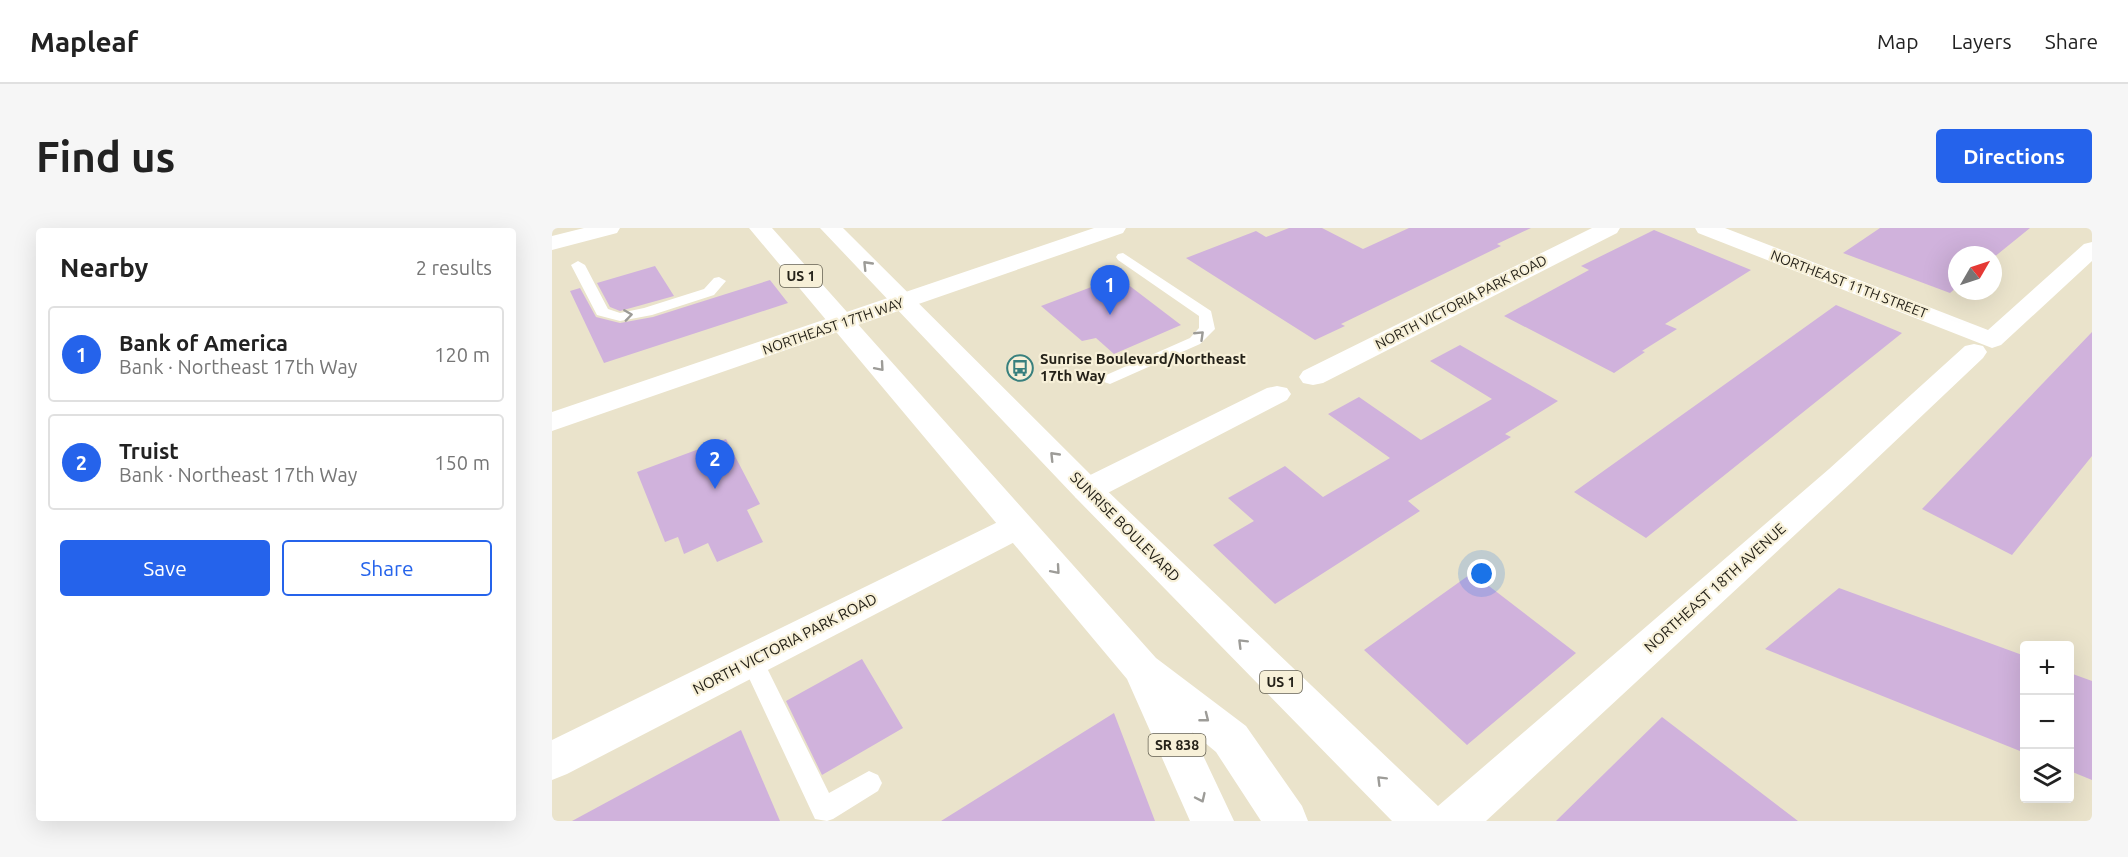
<!DOCTYPE html>
<html lang="en">
<head>
<meta charset="utf-8">
<style>
  body { margin:0; font-family:Ubuntu,sans-serif; background:#f6f6f6; color:#222 }
  .controls { position:absolute; right:18px; bottom:18px; display:grid; overflow:hidden; border-radius:6px; box-shadow:0 6px 24px #0002 }
  .controls button { width:54px; height:54px; display:grid; place-items:center; padding:0; border:0; border-bottom:2px solid #e0e0e0; background:#fff; color:#222; font:30px sans-serif }
  .compass { position:absolute; left:1396px; top:18px; width:54px; height:54px; border-radius:50%; background:#fff; box-shadow:0 6px 24px #0002; rotate:51deg }
  .you { position:absolute; left:930px; top:346px; width:21px; height:21px; margin:-15px; border:4px solid #fff; border-radius:50%; background:#1a73e8; box-shadow:0 0 0 9px #1a73e833 }
  .badge { display:grid; place-items:center; width:39px; height:39px; border-radius:50%; background:#2563eb; color:#fff; font-size:20px; font-weight:700 }
  .pin { position:absolute; translate:-50% -50px; filter:drop-shadow(0 2px 3px #0008) }
  .pin::after { content:''; position:absolute; top:32px; width:21px; height:18px; background:inherit; clip-path:polygon(0 0,100% 0,50% 100%) }
  .list { margin:0; padding:0; list-style:none }
  h2 { display:flex; justify-content:space-between; align-items:center; height:78px; margin:0; padding:0 24px; font-size:26px }
  h2 small { font-size:20px; font-weight:400; color:#767676 }
  .list li { display:grid; grid-template-columns:39px 1fr auto; gap:18px; align-items:center; box-sizing:border-box; height:96px; margin:0 12px 12px; padding:0 12px; border:2px solid #e0e0e0; border-radius:6px }
  .list b { display:block; font-size:22px; white-space:nowrap }
  .list p { margin:0; font-size:20px; white-space:nowrap; color:#767676 }
  .list em { font-size:20px; font-style:normal; color:#767676 }
  .actions { display:flex; gap:12px; padding:18px 24px }
  .actions a { flex:1; padding:14px 0; border:2px solid #2563eb; border-radius:6px; text-align:center; font-size:21px; color:#2563eb }
  .actions .main { background:#2563eb; color:#fff }
  .icon { flex:none; width:33px; height:33px; fill:none; stroke:currentColor; stroke-width:2; stroke-linecap:round; stroke-linejoin:round }
  .map { position:relative; flex:none; width:1540px; height:593px; overflow:hidden; border-radius:6px }
  header { display:flex; align-items:center; gap:36px; box-sizing:border-box; height:84px; padding:0 30px; background:#fff; border-bottom:2px solid #e0e0e0 }
  header strong { font-size:28px }
  nav { display:flex; gap:33px; margin-inline-start:auto; font-size:21px }
  .intro { display:flex; align-items:center; justify-content:space-between; box-sizing:border-box; height:144px; padding:0 36px }
  h1 { margin:0; font-size:42px }
  .button { padding:15px 27px; border-radius:6px; background:#2563eb; color:#fff; font-size:21px; font-weight:700 }
  main { display:flex; gap:36px; padding:0 36px }
  aside { flex:1; background:#fff; border-radius:6px; box-shadow:0 6px 24px #0002 }
  .map>svg:first-child { display:block }
  .building { fill:#d0b2dc }
  .lines { fill:none; stroke-linecap:round; stroke-linejoin:round }
  .service { fill:#fff; fill-rule:evenodd }
  .minor { fill:#fff; fill-rule:evenodd }
  .tertiary { fill:#fff; fill-rule:evenodd }
  .primary { fill:#fff; fill-rule:evenodd }
  .oneway { stroke:#9d9c98 }
  .labels { text-anchor:middle; stroke-width:4.5; stroke-linejoin:round; paint-order:stroke }
  .shield { fill:#f7f0d8; stroke:#646052; stroke-width:1.5 }
  .shield-label { font-size:14px; font-weight:bold; fill:#252219 }
  .far-street-label { font-size:14px; fill:#252219; stroke:#f7f0d8 }
  .poi-label { font-size:15px; font-weight:bold; fill:#252219; stroke:#f7f0d8; text-anchor:start }
  .street-label { font-size:15px; fill:#252219; stroke:#f7f0d8 }
</style>
</head>
<body>
<header>
<strong>Mapleaf</strong>
<nav><a>Map</a><a>Layers</a><a>Share</a></nav>
</header>
<div class="intro"><h1>Find us</h1><a class="button">Directions</a></div>
<main>
<aside>
<h2>Nearby<small>2 results</small></h2>
<ul class="list">
<li><span class="badge">1</span><div><b>Bank of America</b><p>Bank · Northeast 17th Way</p></div><em>120 m</em></li>
<li><span class="badge">2</span><div><b>Truist</b><p>Bank · Northeast 17th Way</p></div><em>150 m</em></li>
</ul>
<div class="actions"><a class="main">Save</a><a>Share</a></div>
</aside>
<div class="map">
<svg width="1540" height="593" viewBox="0 0 1540 593">
  <rect width="100%" height="100%" fill="#eae3cb"/>
  <path class="building" d="M737,0H770L811,21L857,0H979L945,16L949,18L789,96L793,98L763,112L634,30L704,3L714,9Z
    M1328,0H1478L1441,30V27H1405V59L1398,65L1291,25Z
    M1102,2L1199,42L1113,96L1125,101L1090,123L1093,124L1062,145L952,88L1037,42L1029,38Z
    M103,38L122,68L68,83L58,79L45,55Z
    M566,49L629,97L562,126L544,110L530,113L489,78Z
    M218,52L236,75L52,135L18,63L28,60L44,89L68,95L101,89Z
    M1284,77L1350,105L1094,310L1022,264Z
    M1540,104V228L1460,327L1370,281Z
    M908,117L1006,173L953,206L959,209L856,273L868,283L723,376L661,317L702,293L676,270L733,238L771,269L838,230L776,186L807,169L869,212L940,171L878,133Z
    M174,211L208,276L195,282L211,314L165,334L156,315L132,326L126,309L113,314L85,244Z
    M920,345L1024,425L915,517L812,422Z
    M1287,360L1473,428V525L1213,421Z
    M310,431L351,500L270,547L234,473Z
    M1518,445L1540,453V552L1518,543Z
    M562,485L603,593H389Z
    M1110,489L1246,593H1004Z
    M189,502L228,593H20L131,533Z"/>
  <g class="lines">
    <path class="service" d="M571,25L659,83L663,101L648,116L558,156L552,154L550,151L552,148L638,110L647,100V88L566,32L564,29L566,26Z
      M26,33L33,37L56,81L68,85L92,80L152,61L162,50L167,49L174,53L162,67L100,87L68,93L45,87L19,37Z
      M200,424L208,426L277,565L317,543L326,547L330,555L326,563L281,591L275,593L263,591L189,433L192,426Z"/>
    <path class="minor" d="M32,0H68L65,5L0,22V8Z
      M542,0H574L571,5L0,203V184Z
      M1040,0H1068L1065,5L771,155L761,157L751,155L747,149L751,143Z
      M1143,0H1173L1436,102L1532,16L1540,14V33L1449,117L1440,120L1146,5Z
      M1422,116L1431,118L1435,124L1431,130L1299,255L934,593H880L886,578L1277,241L1413,118Z
      M725,158L735,160L739,166L735,172L546,270L535,273L524,270L519,262L524,254L715,160Z"/>
    <path class="tertiary" d="M466,286L478,290L483,298L478,306L15,546L0,552V512L454,290Z"/>
    <path class="primary" d="M197,0H220L604,430L694,498L750,578L756,593H709L664,524L640,504L682,593H638L575,451Z
      M268,0H291L546,254L886,578L892,593H840L524,270Z"/>
  </g>
  <defs><path id="oneway-chevron" d="M-2-3.5L2.5 0L-2 3.5" fill="none" stroke-width="1.6" stroke-linecap="round" stroke-linejoin="round" transform="scale(1.5)"/></defs>
  <g class="oneway">
    <use href="#oneway-chevron" transform="translate(315 37) rotate(-134)"/>
    <use href="#oneway-chevron" transform="translate(76 87) rotate(-8)"/>
    <use href="#oneway-chevron" transform="translate(648 107) rotate(-44)"/>
    <use href="#oneway-chevron" transform="translate(328 139) rotate(49)"/>
    <use href="#oneway-chevron" transform="translate(502 228) rotate(-134)"/>
    <use href="#oneway-chevron" transform="translate(504 342) rotate(49)"/>
    <use href="#oneway-chevron" transform="translate(690 415) rotate(-135)"/>
    <use href="#oneway-chevron" transform="translate(653 490) rotate(38)"/>
    <use href="#oneway-chevron" transform="translate(829 552) rotate(-135)"/>
    <use href="#oneway-chevron" transform="translate(649 570) rotate(65)"/>
  </g>
  <defs>
    <g id="bus-ring" transform="scale(1.35)"><circle r="9.5" fill="#f7f0d8" stroke="#38807e" stroke-width="1.5"/><path d="M-5-6H5V4H4V6H2V4H-2V6H-4V4H-5ZM-3.5-4V0h7V-4ZM-3.5 1.2v1.5H-2V1.2ZM2 1.2v1.5H3.5V1.2Z" fill="#38807e"/></g>
  </defs>
  <g fill-rule="evenodd">
    <use href="#bus-ring" x="468" y="140"/>
  </g>
  <g class="labels">
    <g class="shield">
      <rect x="228" y="37" width="42" height="22" rx="4.5"/>
      <rect x="708" y="443" width="42" height="22" rx="4.5"/>
      <rect x="596.5" y="506" width="57" height="22" rx="4.5"/>
    </g>
    <g class="shield-label">
      <text x="249" y="53">US 1</text>
      <text x="729" y="459">US 1</text>
      <text x="625" y="522">SR 838</text>
    </g>
    <g class="far-street-label">
      <text transform="translate(1297 56) rotate(21)" y="5">NORTHEAST 11TH STREET</text>
      <text transform="translate(909 74) rotate(-27)" y="5">NORTH VICTORIA PARK ROAD</text>
      <text transform="translate(281 98) rotate(-19)" y="5">NORTHEAST 17TH WAY</text>
    </g>
    <g class="poi-label">
      <text x="488" y="136">Sunrise Boulevard/Northeast<tspan x="488" dy="17">17th Way</tspan></text>
    </g>
    <g class="street-label">
      <text transform="translate(573 299) rotate(45)" y="5">SUNRISE BOULEVARD</text>
      <text transform="translate(1163 360) rotate(-42)" y="5">NORTHEAST 18TH AVENUE</text>
      <text transform="translate(233 416) rotate(-27)" y="5">NORTH VICTORIA PARK ROAD</text>
    </g>
  </g>
</svg>
<div class="controls">
<button>+</button>
<button>−</button>
<button><svg class="icon" aria-label="layers" viewBox="0 0 24 24"><path d="M12 4l9 5-9 5-9-5zM3 14l9 5 9-5"/></svg></button>
</div>
<svg class="compass" viewBox="-18 -18 36 36"><path d="M0-13l5 13h-10z" fill="#e53935"/><path d="M0 13l5-13h-10z" fill="#767676"/></svg>
<div class="you"></div>
<div class="pin badge" style="left:558px;top:87px">1</div>
<div class="pin badge" style="left:163px;top:261px">2</div>
</div>
</main>
</body>
</html>
